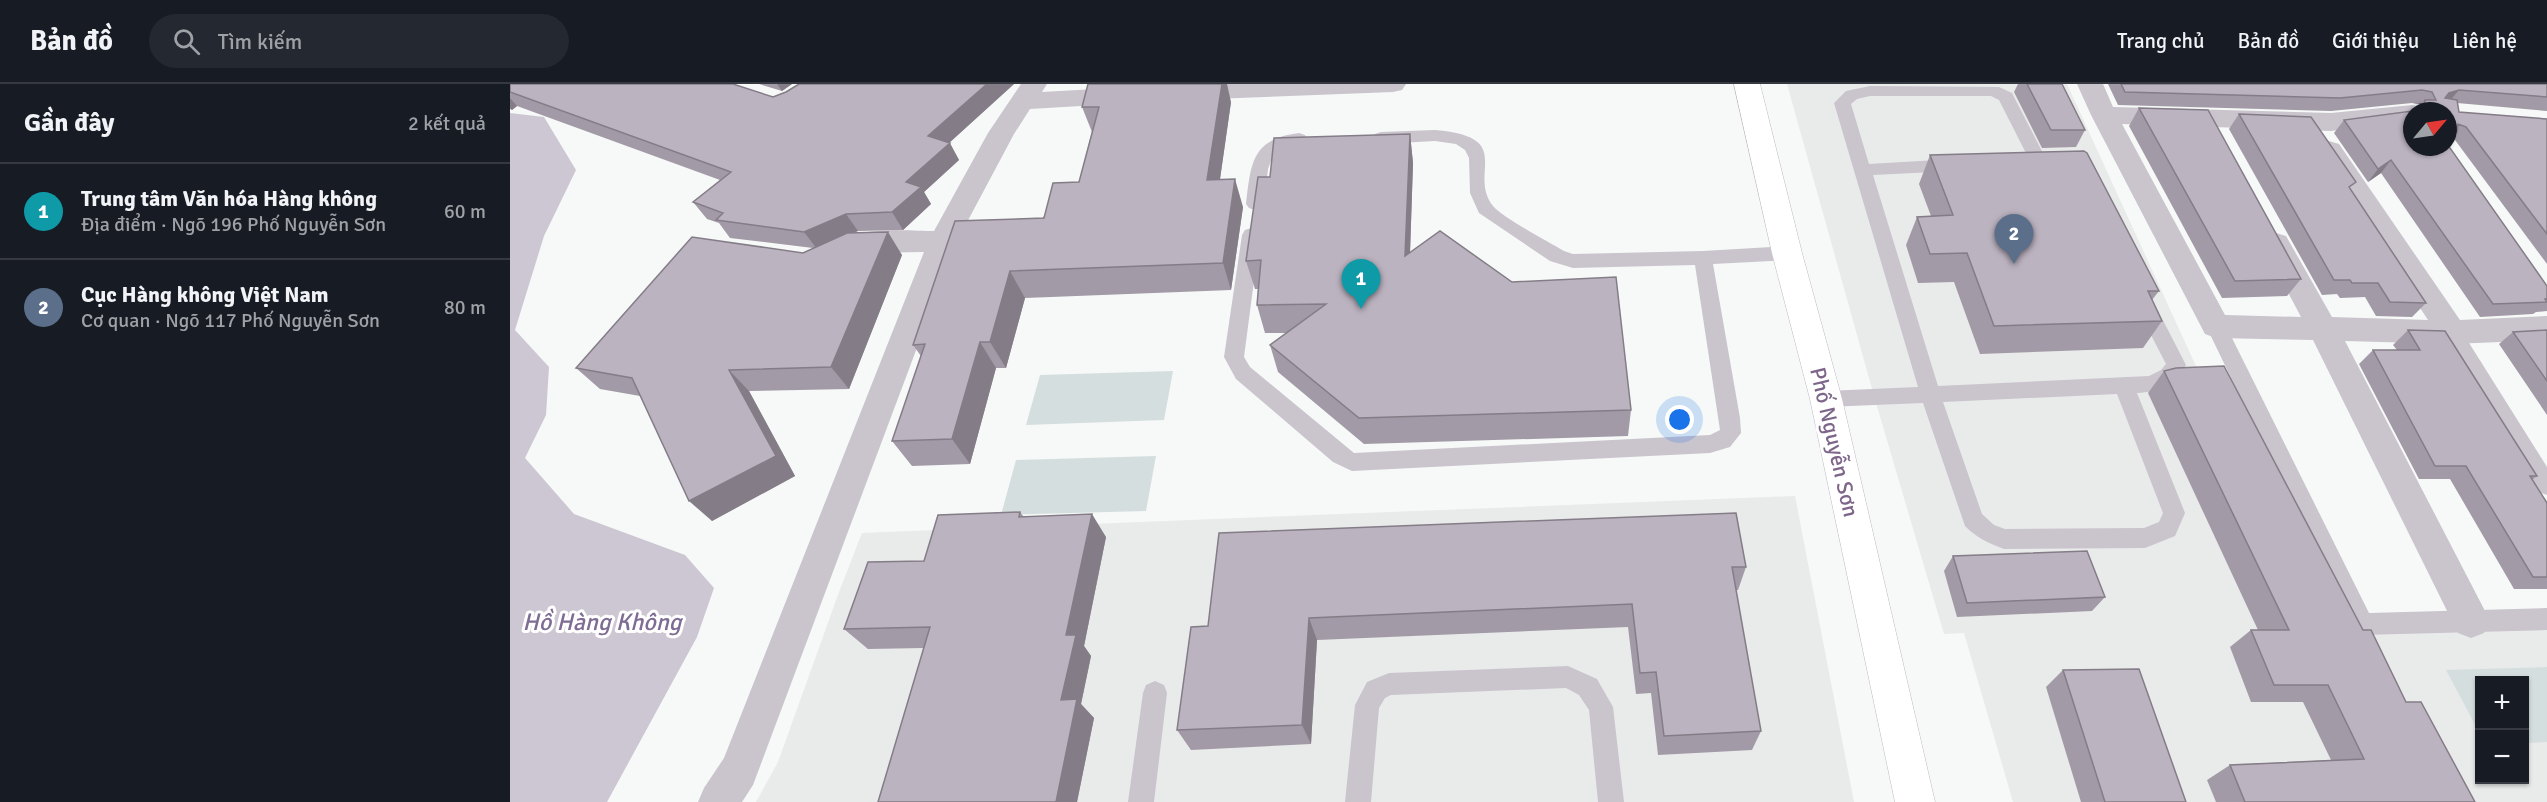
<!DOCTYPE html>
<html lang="vi">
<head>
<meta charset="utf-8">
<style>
  body { margin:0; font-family:Signika,sans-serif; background:#242831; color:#f1f3f6 }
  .controls { position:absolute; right:18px; bottom:18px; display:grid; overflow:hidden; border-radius:0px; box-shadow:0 2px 4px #0004 }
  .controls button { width:54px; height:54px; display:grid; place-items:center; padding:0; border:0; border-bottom:2px solid #363941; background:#171b24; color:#f1f3f6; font:30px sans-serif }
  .compass { position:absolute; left:1893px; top:18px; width:54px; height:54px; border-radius:50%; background:#171b24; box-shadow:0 2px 4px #0004; rotate:61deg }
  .you { position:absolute; left:1170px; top:336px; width:21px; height:21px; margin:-15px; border:4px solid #fff; border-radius:50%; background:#1a73e8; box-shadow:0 0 0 9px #1a73e833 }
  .badge { display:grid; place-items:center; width:39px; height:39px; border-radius:50%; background:#97f01f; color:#fff; font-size:20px; font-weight:700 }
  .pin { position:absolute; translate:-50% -50px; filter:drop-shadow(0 2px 3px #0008) }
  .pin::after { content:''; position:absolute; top:32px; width:21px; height:18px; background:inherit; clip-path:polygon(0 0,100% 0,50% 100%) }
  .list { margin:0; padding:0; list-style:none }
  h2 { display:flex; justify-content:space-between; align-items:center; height:78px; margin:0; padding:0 24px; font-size:26px }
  h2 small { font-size:20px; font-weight:400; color:#9ea1a6 }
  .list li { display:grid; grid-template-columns:39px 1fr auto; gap:18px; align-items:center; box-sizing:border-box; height:96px; padding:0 24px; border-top:2px solid #363941 }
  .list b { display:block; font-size:22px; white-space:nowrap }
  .list p { margin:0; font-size:20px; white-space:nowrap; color:#9ea1a6 }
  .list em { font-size:20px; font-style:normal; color:#9ea1a6 }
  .icon { flex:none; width:33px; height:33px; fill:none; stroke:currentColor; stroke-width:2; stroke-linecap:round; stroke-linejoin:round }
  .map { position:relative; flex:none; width:2037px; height:718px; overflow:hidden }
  header { display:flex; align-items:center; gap:36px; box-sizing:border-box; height:84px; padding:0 30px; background:#171b24; border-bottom:2px solid #363941 }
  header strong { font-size:28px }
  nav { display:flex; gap:33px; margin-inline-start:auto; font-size:21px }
  .search { width:420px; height:54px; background:#242831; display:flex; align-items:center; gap:15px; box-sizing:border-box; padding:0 21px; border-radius:33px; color:#9ea1a6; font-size:22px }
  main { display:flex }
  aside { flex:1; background:#171b24 }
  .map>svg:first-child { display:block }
  .built { fill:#e9eaea; fill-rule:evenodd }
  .green { fill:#d5dede }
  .water { fill:#cdc7d4 }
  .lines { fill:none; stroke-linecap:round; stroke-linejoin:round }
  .secondary-casing { stroke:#c0b9c3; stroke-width:1 }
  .lane { fill:#cac4cd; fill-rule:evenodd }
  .street { fill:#cac4cd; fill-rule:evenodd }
  .secondary { fill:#fff; fill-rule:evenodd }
  .wall { fill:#a29aa6 }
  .shaded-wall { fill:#847d87 }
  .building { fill:#bcb3c1; stroke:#847d87; stroke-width:1.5 }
  .labels { text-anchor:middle; stroke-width:6; stroke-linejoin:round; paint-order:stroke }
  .street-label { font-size:22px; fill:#7d668a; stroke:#fff }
  .water-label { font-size:24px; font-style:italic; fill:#7e6c94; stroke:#fff }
</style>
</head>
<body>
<header>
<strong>Bản đồ</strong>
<div class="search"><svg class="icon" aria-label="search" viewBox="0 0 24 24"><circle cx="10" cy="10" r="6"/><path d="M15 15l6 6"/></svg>Tìm kiếm</div>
<nav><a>Trang chủ</a><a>Bản đồ</a><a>Giới thiệu</a><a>Liên hệ</a></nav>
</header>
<main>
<aside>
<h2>Gần đây<small>2 kết quả</small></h2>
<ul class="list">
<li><span class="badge" style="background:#0f9aa8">1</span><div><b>Trung tâm Văn hóa Hàng không</b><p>Địa điểm · Ngõ 196 Phố Nguyễn Sơn</p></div><em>60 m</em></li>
<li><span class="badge" style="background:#5c6f8a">2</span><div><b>Cục Hàng không Việt Nam</b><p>Cơ quan · Ngõ 117 Phố Nguyễn Sơn</p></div><em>80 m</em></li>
</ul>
</aside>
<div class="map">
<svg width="2037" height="718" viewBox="0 0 2037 718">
  <rect width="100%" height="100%" fill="#f6f9f7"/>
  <path class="built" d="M1277,0H1557L1696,304L1822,551L2037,545V718H1503L1454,549L1434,550L1364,312ZM1970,596H2014V696H1970Z
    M1285,412L1344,718H246L268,678L329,508L352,449Z"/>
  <path class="green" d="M663,287L654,336L516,341L530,291Z
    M646,372L636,427L491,431L506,376Z
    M2037,583V658L2015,659L2014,596H1970L1969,648L1936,586Z"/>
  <path class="water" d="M0,29L34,33L66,86L34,152L5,246L39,283L36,331L15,374L64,430L175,471L204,504L187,553L97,718H0Z"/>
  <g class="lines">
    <g class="secondary-casing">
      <path id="secondary" d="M1224,0H1250L1292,169L1332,315L1425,718H1385L1300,315L1262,169Z"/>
    </g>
    <path class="lane" d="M1360,2L1489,3L1502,9L1537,77L1534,81H1522L1489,16L1481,12H1360L1347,15L1341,20L1359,80L1444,75L1450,77L1453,81L1450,85L1444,87L1363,91L1428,302L1639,292L1651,286L1656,280L1625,220L1628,215L1635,213L1642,215L1676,281C1665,301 1649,308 1627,309L1675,429L1665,452L1635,464L1494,465C1478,459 1467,454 1455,442L1413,319L1316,323L1309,321L1306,315L1309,309L1316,307L1408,303L1324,19L1336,7ZM1607,310L1653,429L1649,438L1634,444L1495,445L1484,441L1472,430L1433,318Z
      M925,46C1007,53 957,89 983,122C992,133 1038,158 1054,167L1063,170L1193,167L1277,162L1284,164L1286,169L1284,174L1277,176L1203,180L1230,334L1231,349L1220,363L1200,369L842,387L823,378L726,295L714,273L732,151L735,146L741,144L747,146L750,151L734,273L740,283L844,369L1200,351L1210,346L1185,181L1063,184L1040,177L969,129L960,109L959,74L955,66L946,60L925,57L871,60L865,58L863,54L865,50L871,48Z
      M789,49L795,51L797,55L795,59L777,62L763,71L758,85L754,120L751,124L745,126L739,124L736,120C741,78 742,55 789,49Z
      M1706,235L1713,237L1716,242L1859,529L2037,524V546L1852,551L1844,548L1696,242L1699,237Z
      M1942,241L1949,243L2037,383V411L2029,408L1935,253L1932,248L1935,243Z
      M1058,582L1087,595L1103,623L1114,718H1088L1079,626L1069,611L1056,604L881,611L875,614L869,624L861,718H835L845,621L857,598L879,589Z
      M645,597L654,601L657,609L644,718H618L633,609L636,601Z"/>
    <path class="street" d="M511,0H537L532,8L621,3L630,5L634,11L630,17L621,19L520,25L504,50L447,157L243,701L232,718H188L194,704L214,674L414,168L352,169L340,173L330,170L326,163C338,141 400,147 424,147L478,49Z
      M674,0H896L892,6L883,8L675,16L666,14L662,8L666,2Z
      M1567,0H1593L1603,23L1821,29L1902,21L1911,23L1914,27H1902V37L1821,47L1612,40L1715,231L1791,233L1752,159L1756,152L1766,149L1776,152L1822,233L1918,236L1806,66L1809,60L1819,57L1829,60L1950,236L2037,232V256L1942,260L1835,257L1974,525L1979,537L1974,549L1961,554L1948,549L1803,256L1706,254L1695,250L1581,31Z"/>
    <use href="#secondary" class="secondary"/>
  </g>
  <path class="wall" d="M0,0L263,13L504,0L439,59L449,76L414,108L421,120L393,146L348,147L344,148L392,171L339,305L239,307L285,392L202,437L130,312L90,305L66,284L303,164L220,154L209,139L197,135L183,118L210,96L7,22L2,26L0,25Z
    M249,0H282L272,7Z
    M1508,0H1552L1575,46L1566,63L1532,64L1504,8Z
    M1598,0H2037V27L1947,19L1949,28L2037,35V180L1945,56L1941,54L1938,58V27H1906L1911,21L1902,19L1821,27L1608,21Z
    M721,18L710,95L733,123L721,206L515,214L496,284H486L460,380L402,382L382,357L411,272L403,261L569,98L582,48L572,23Z
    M1629,24L1791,195L1777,212L1712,214L1619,42Z
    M1902,27L2037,215V227L2026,228L2023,230L1970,233L1871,89L1858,98L1824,49L1834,36Z
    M1729,30L1840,105L1916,219L1902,233L1866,232L1855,213L1830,214L1827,210L1812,211L1719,45Z
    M900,50L903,79L900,168L1121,326L1118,352L854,360L768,288L760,261L776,249H755L747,221L748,205H745L736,177L760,93Z
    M1420,71L1649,207L1642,216L1652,237L1633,264L1470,270L1444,198L1408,199L1396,161L1407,133L1421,132L1409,100Z
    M1898,246L2027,392L2022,396L2037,419V505H2004L1940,395H1909L1849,280L1863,266H1887L1883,261Z
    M2037,246V331L1989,260L2003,248Z
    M1654,287L1853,546L1896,618L1965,718H1706L1697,696L1720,681L1821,676L1793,618H1741L1720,563L1741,546H1748L1638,309Z
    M510,428L514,433L596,453L574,562L581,572L571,620L584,634L567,718H368L414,564L358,565L334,545L414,477Z
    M709,449L1236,483L1228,506H1226L1251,647L1242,666L1148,671L1141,609L1126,610L1118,543L807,556L801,660L681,666L667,646L698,542Z
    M1443,472L1595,513L1582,527L1447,533L1434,487Z
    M1553,586L1676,718H1571L1536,603Z"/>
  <path class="shaded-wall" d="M267,0H282L272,7Z
    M477,0H504L428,69L418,52Z
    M712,0H717L721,18L706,123L697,96Z
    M1949,6L1938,19L1928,22L1939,9Z
    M0,14L7,22L2,26L0,24Z
    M900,50L903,79L899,200L895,172Z
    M440,59L449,76L414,108L421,120L393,146L382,128L396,98Z
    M1881,76L1871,89L1858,98L1868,85Z
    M725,95L733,123L721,206L713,179Z
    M336,130L348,147L307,165L294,148Z
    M378,148L392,171L339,305L321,283Z
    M500,187L515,214L496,284L480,258Z
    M470,258L486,284L460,380L442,355Z
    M219,286L239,307L285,392L202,437L179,417Z
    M582,430L596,453L574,562L581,572L571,620L584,634L567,718H546L551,616L556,551Z
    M799,534L807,556L801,660L792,641Z"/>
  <path class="building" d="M0,0H223L263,13L276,8L289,0H477L418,52L440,59L396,98L411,103L382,128L336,130L294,148L206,136L213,129L183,118L221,88L0,8Z
    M578,0H712L697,96L725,95L713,179L500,187L480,258H470L442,355L382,357L415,260L403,261L445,137L534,134L543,99L569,98L589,23H572Z
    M1517,0H1552L1575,46H1541Z
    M1611,0H2037V13L1949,6L1939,9L1935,14L1947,16L1949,28L2037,35V150L1956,43L1948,40L1947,48L1938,49V27H1906L1913,26L1915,16H1926L1922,8L1912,6L1830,14L1615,8Z
    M1629,24L1698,26L1791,195L1725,197Z
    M1902,27V63H1938V61L2037,202V215H2035L2037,218L1983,220L1881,76L1868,85L1834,36Z
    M1729,30L1801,33L1846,98L1839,103L1916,219L1880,218L1868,199H1842L1840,196H1824Z
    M900,50L895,172L930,147L1002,198L1106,193L1121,326L849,334L760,261L816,220L747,221L751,176L736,177L748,93H760L764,54Z
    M1574,67L1577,69L1649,207H1638L1652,237L1484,242L1457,169L1420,170L1407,133L1443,131L1420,71Z
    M378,148L321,283L219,286L266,372L179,417L122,294L66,284L182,153L293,169L337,149Z
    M1898,246L1935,247L2027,392H2020L2037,419V493H2023L1956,382H1925L1863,266H1910Z
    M2037,246V297L2003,248Z
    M1714,282L1853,546H1861L1896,618H1911L1965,718H1735L1720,681L1854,675L1818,601H1764L1741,546H1779L1654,287L1666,284Z
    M510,428L509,433L582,430L556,551H566L551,616L567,615L546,718H368L420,543L334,545L358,478L414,477L428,431Z
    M1226,429L1236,483H1222L1251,647L1154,652L1146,588L1130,589L1122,520L799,534L792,641L667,646L681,543L698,542L709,449Z
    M1577,467L1595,513L1457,519L1443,472Z
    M1629,585L1676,718H1595L1553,586Z"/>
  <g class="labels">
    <g class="street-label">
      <text transform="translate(1325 358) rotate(77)" y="8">Phố Nguyễn Sơn</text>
    </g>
    <g class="water-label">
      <text x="92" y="546">Hồ Hàng Không</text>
    </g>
  </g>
</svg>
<div class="controls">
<button>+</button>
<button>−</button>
</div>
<svg class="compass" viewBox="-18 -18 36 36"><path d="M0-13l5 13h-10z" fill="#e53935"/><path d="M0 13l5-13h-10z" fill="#9ea1a6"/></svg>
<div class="you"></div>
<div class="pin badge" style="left:851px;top:225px;background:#0f9aa8">1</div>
<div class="pin badge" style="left:1504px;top:180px;background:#5c6f8a">2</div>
</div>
</main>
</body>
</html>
